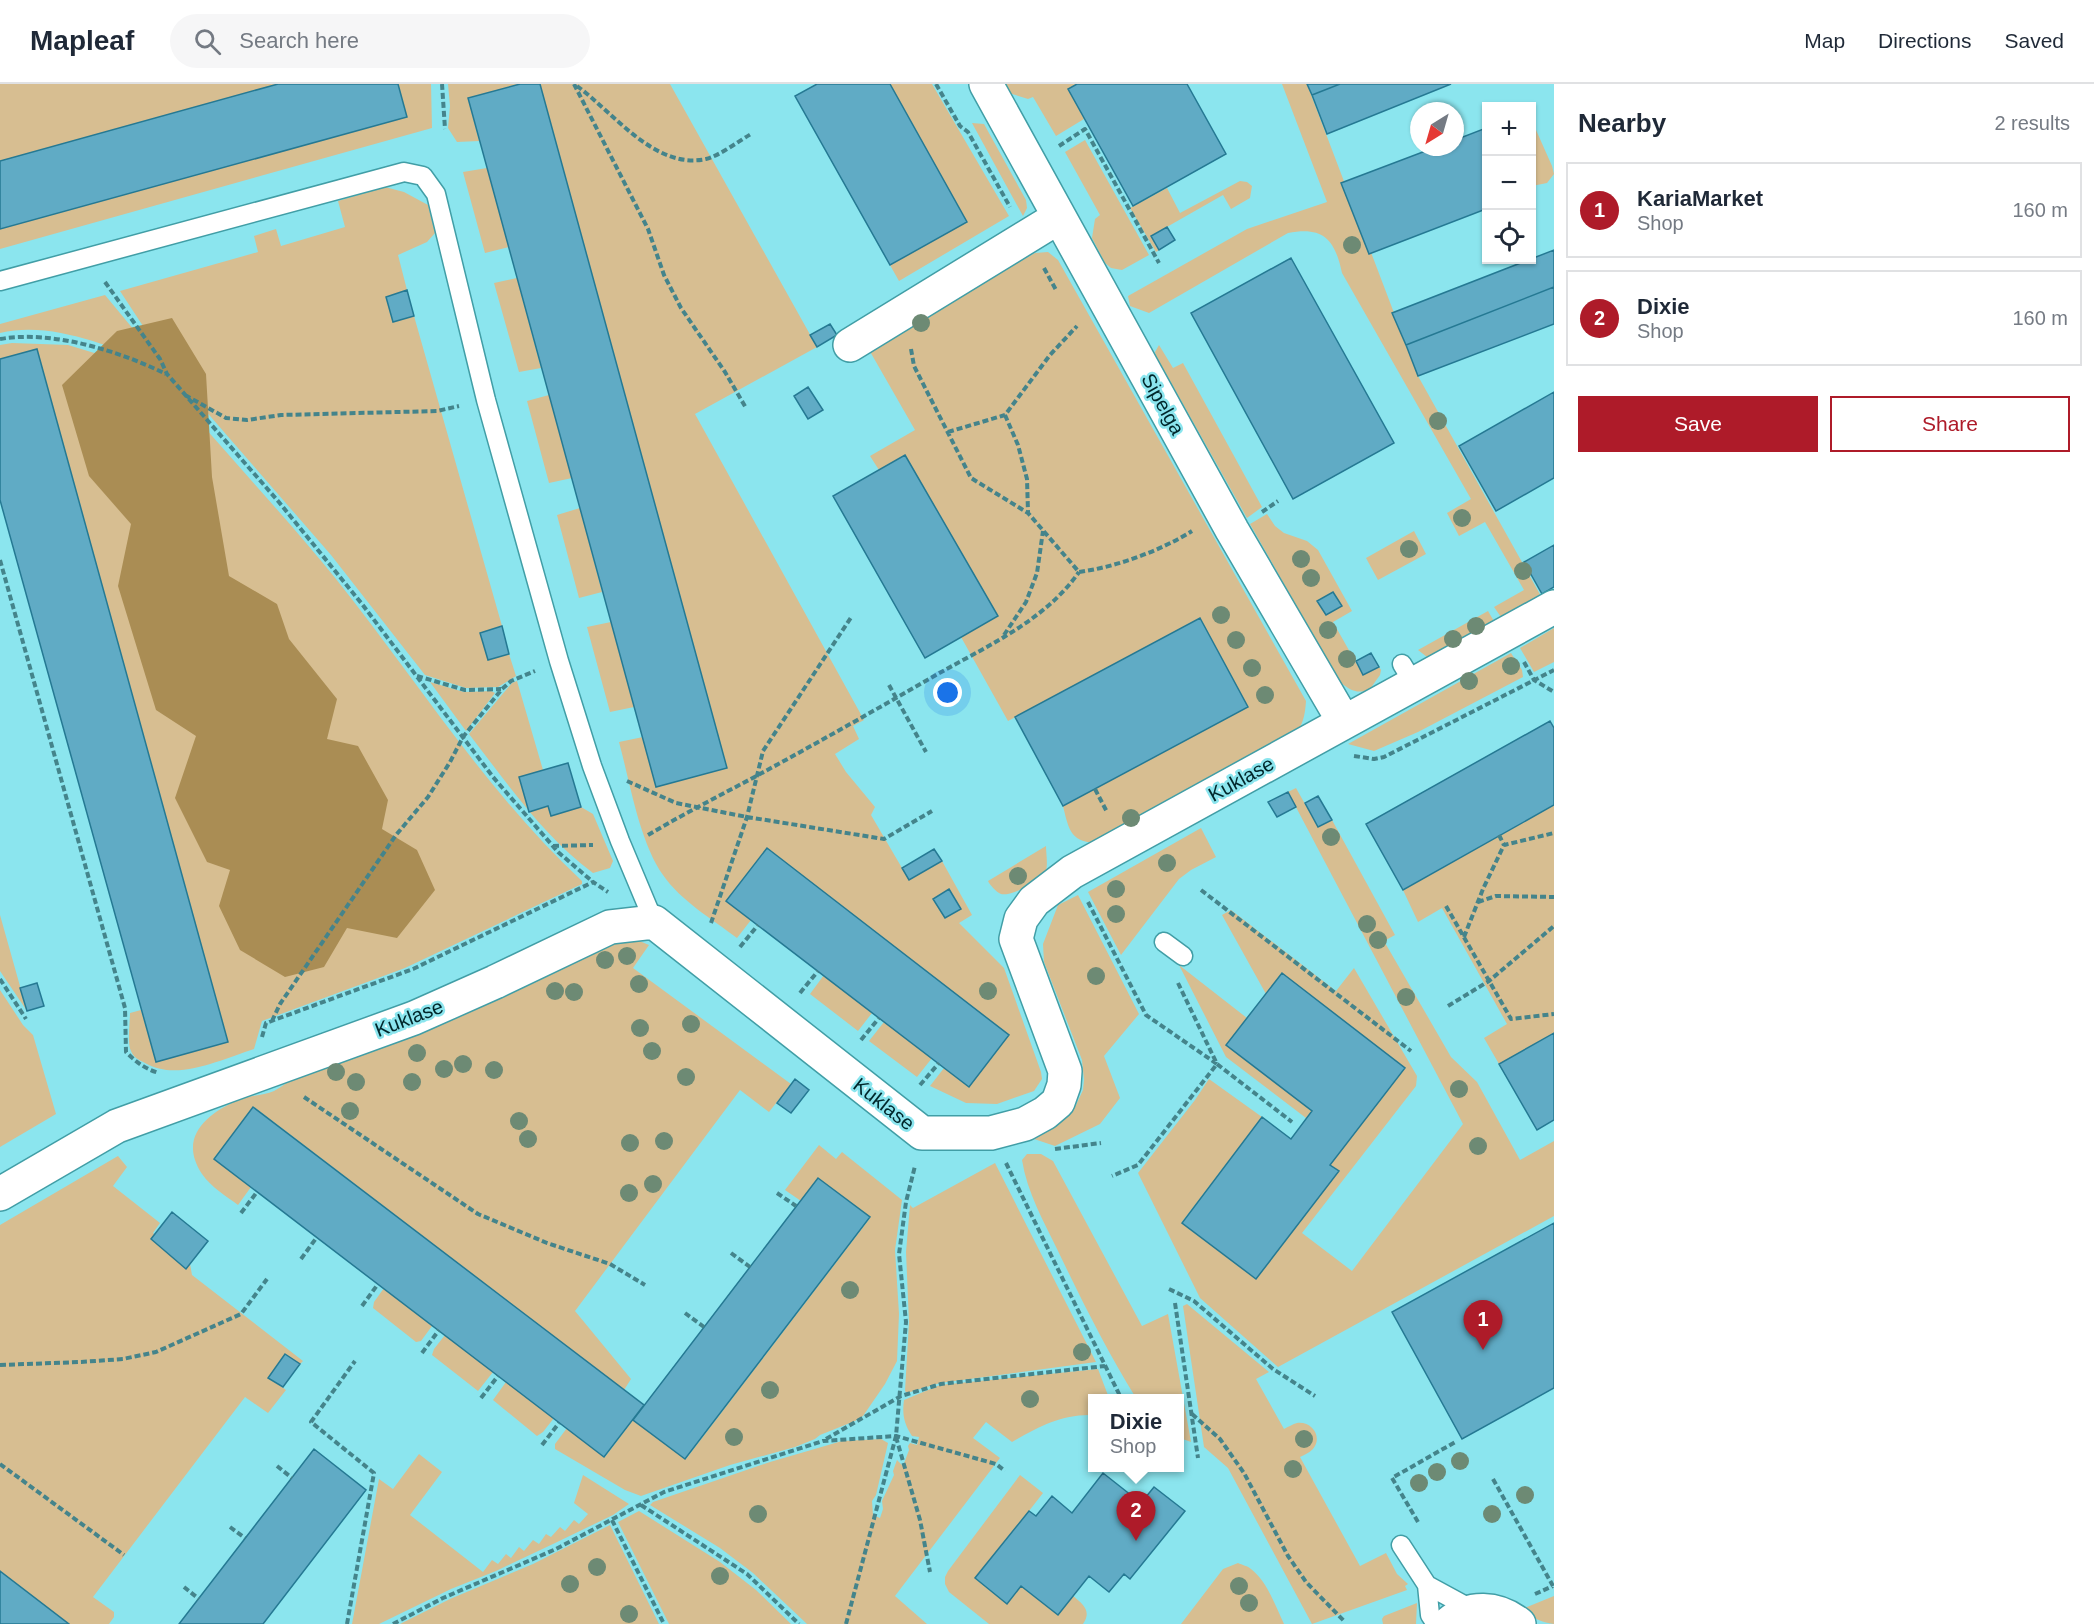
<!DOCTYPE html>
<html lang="en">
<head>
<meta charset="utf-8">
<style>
  body { margin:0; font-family:Arial,sans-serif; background:#f6f6f7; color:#1f2937 }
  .controls { position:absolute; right:18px; top:18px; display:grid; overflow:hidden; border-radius:0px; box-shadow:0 2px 4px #0004 }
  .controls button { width:54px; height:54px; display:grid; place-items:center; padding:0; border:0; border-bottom:2px solid #e0e1e3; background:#fff; color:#1f2937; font:30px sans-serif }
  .compass { position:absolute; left:1410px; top:18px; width:54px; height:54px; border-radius:50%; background:#fff; box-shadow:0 2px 4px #0004; rotate:217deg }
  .you { position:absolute; left:948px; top:609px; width:21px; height:21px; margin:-15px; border:4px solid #fff; border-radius:50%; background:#1a73e8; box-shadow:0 0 0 9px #1a73e833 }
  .badge { display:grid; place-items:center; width:39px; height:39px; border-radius:50%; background:#ae1b29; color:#fff; font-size:20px; font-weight:700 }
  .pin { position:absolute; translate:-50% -50px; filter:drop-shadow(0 2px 3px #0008) }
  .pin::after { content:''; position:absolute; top:32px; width:21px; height:18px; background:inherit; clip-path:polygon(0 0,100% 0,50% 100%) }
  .popup { position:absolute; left:1088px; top:1310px; width:96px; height:78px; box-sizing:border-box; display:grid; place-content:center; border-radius:0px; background:#fff; filter:drop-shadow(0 2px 4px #0005); font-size:20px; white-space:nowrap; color:#747a83 }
  .popup b { font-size:22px; color:#1f2937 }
  .popup::after { content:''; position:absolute; left:50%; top:100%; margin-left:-12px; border:12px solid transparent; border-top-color:#fff }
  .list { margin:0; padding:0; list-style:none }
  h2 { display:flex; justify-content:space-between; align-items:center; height:78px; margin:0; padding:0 24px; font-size:26px }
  h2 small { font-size:20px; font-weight:400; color:#747a83 }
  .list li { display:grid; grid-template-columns:39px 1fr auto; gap:18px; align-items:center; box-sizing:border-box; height:96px; margin:0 12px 12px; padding:0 12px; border:2px solid #e0e1e3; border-radius:0px }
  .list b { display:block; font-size:22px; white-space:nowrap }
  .list p { margin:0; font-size:20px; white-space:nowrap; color:#747a83 }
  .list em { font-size:20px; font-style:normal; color:#747a83 }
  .actions { display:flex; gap:12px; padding:18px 24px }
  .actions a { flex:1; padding:14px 0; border:2px solid #ae1b29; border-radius:0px; text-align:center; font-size:21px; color:#ae1b29 }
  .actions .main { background:#ae1b29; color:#fff }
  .icon { flex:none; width:33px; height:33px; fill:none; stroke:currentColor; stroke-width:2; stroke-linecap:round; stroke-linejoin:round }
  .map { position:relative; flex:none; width:1554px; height:1540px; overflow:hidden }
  header { display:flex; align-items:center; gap:36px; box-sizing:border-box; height:84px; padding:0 30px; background:#fff; border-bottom:2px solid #e0e1e3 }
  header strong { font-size:28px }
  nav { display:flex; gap:33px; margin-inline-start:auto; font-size:21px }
  .search { width:420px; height:54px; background:#f6f6f7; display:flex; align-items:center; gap:15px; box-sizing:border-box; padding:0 21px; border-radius:33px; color:#747a83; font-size:22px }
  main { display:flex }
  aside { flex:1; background:#fff }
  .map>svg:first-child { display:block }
  .green { fill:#d7be91 }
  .forest { fill:#aa8d54 }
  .building { fill:#60abc5; stroke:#257993; stroke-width:1.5 }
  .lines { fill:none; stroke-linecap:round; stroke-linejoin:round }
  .service-casing { stroke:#419ea6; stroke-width:21 }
  .minor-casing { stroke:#419ea6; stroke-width:36 }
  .path { stroke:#44848b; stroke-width:4; stroke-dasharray:6 3; stroke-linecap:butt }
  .service { stroke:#fff; stroke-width:18 }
  .minor { stroke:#fff; stroke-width:33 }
  .tree { fill:#6d8a74 }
  .labels { text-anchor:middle; stroke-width:5; stroke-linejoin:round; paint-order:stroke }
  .street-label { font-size:20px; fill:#00262a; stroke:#8be5ee }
</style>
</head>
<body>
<header>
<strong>Mapleaf</strong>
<div class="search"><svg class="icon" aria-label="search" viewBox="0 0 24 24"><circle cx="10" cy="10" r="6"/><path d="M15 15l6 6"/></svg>Search here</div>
<nav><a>Map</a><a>Directions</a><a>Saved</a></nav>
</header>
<main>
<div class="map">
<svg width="1554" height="1540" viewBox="0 0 1554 1540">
  <rect width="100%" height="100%" fill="#8be5ee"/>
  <path class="green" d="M0,0H431L432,44L0,165Z
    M448,0H520L468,14L479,57L457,58L448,44L450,22Z
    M540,0H670L817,263L695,330L864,636L853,642L859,655L835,670L846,688L875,723L871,731L909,796L942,777L972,831L959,839L1004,884L1041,988L1042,995L1034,1007L997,1020L966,1019L930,1002L944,984L969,1003L1009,951L767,765L726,817L751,836L737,854C712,835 681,817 663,791C639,757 630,698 619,658L643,653L657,703L727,684Z
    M890,0H932L1009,132L899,197L890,181Z
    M1004,0H1077L1068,5L1084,35L1056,52L1033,13L1028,15L1009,9Z
    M1282,0H1307L1418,292L1542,514L1503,536L1494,523L1524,506L1485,438L1459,452L1447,429L1471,415L1342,189C1335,156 1324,142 1288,149L1149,229L1130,222L1128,212L1247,145L1327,118Z
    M1532,37L1552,82L1554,90L1547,99L1532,102Z
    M972,39L984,40L1026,116L1027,124L1023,132Z
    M1085,56L1149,171L1122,186L1111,184L1105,179L1092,154L1095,135L1100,131L1065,68Z
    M487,84L509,163L485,169L463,88Z
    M1240,97L1247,98L1252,102L1250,114L1231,125L1223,111L1151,152L1159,166L1156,168L1130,124L1167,104L1180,129Z
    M385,103L404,108L428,121L435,149L427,158L398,171L407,206L386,213L393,238L414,232L502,542L481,549L488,575L509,570L516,592L498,603L466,604L425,591L331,471L177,294L120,207L258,168L254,152L276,145L281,162L345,143L338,117Z
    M1048,168L1058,176L1306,617C1305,632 1303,641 1294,652L1100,759C1071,759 1069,747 1063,722L1248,623L1200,534L1008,637L961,553L998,532L905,372L879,386L870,372L915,346L868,264L1035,169Z
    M517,194L541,284L519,288L494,199Z
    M105,211L134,246L155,279C106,262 52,237 0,249V240Z
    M12,259L68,261L144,284L161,293C218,361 280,426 336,495C417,596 487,709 582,797V800L405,884L262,937L254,965C222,975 177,998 145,979C139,976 133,973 131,967C127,960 130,938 130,929L141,926L156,978L228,958L0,275V261Z
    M1159,261L1173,284L1183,279L1262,423L1247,434L1156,272L1155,268Z
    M549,311L572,394L549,399L527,317Z
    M580,424L602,508L579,514L557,431Z
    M1267,430L1275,442L1284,449L1307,457L1318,466L1352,527L1333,538L1363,591L1379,583L1381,586L1380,591L1370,605C1358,611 1349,606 1339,597L1250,440Z
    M1414,447L1426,470L1378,496L1366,474Z
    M1488,527L1495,539L1433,574L1427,573L1418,566Z
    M611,538L634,623L610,628L587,543Z
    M1554,544V578L1534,588L1520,564Z
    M1511,569L1522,586L1523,593L1418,648L1374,667L1348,660Z
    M517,597L543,686L530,728L548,722L551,732L581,723L593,730L613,777L610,784L593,789C543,752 507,699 469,650L512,599Z
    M430,598L464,608L491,607L495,609L466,647Z
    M1296,704L1318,743L1332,736L1395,851L1384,857L1451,973L1477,998L1520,1076L1554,1057V1132L1278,1283L1200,1214L1138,1089L1195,1016L1209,995L1262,1033L1182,1138L1256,1195L1338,1087L1330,1081L1405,984L1282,890L1266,910L1222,831L1231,826L1336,907L1354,884L1417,992L1416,1002L1302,1149L1352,1187L1463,1040L1288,708Z
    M1554,721V949L1499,980L1484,954L1507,940L1442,824L1418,838L1403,806Z
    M1201,744L1216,773L1191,786L1179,795L1121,871L1088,808Z
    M1046,762C1046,769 1048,780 1046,786C1044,796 1010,813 1001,810C996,808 990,801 988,797Z
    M1078,811L1139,930L1104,972L1120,1014L1100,1040L1055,1062L1031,1054L1048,1047L1076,1021L1083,1006L1084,996L1082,976L1044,878L1043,860L1058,821Z
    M0,831L27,927L0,887Z
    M637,856L649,861L633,884L791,1000L769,1028L740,1006L575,1227L631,1295L624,1306L254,1023L214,1074L251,1103L238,1121C226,1112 211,1103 202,1090C178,1054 206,1030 238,1016C249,1011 263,1012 274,1007C282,1003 290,996 297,991L598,861Z
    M1179,881L1247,934L1227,962L1312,1027L1306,1034L1226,973Z
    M824,891L872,929L858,947L810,910Z
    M0,906L23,941L33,951L56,1030L0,1063Z
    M884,938L932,974L917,993L869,957Z
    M819,1061L836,1075L842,1068L902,1116L895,1166L899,1230L897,1277L885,1300L863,1332L855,1337L820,1351L815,1355L795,1363L730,1381L641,1412L625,1406L555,1365V1360L567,1344L605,1373L633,1336L686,1375L870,1134L801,1117L785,1106Z
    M1027,1070H1041L1053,1077L1142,1242L1168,1230L1191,1358L1180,1354V1314H1136C1107,1267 1082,1217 1058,1167C1044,1138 1027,1108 1022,1076Z
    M118,1072L127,1083L113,1102L160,1139L153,1149L190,1180L192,1191L303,1277L300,1280L285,1270L269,1293L286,1306L268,1329L245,1313L93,1513L114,1528V1533L109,1540H69L0,1487V1141Z
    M995,1079L1096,1278L940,1299L907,1309L905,1307L909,1238L906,1168L910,1121L913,1124Z
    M384,1204L432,1242L421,1257L416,1258L373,1224L374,1218Z
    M1187,1220L1269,1288L1256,1295L1284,1345C1288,1343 1293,1340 1297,1339C1312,1337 1323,1353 1313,1365C1309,1369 1304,1371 1300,1373L1360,1482L1386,1469L1397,1490L1408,1500L1405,1502L1407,1506L1312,1540L1228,1384L1204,1363L1183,1222Z
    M445,1251L493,1288L478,1307L432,1271L434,1265Z
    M1098,1285L1109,1314H1092V1331C1062,1330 1038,1343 1012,1358L986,1338L973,1354L1000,1374L895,1512L927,1540H807L753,1489L720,1464L650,1421L653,1418L770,1378L842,1357L881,1355L888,1359L876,1411L872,1417L873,1431L880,1434L883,1425L882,1417L894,1391L893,1387L897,1376L903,1382L909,1366L908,1362L910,1359L917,1361L919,1353L912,1352C904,1340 902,1330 904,1316L940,1301Z
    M506,1298L554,1334L543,1348L537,1352L493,1316Z
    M419,1370L442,1388L410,1431L483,1488L492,1476L498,1480L506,1470L511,1474L519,1463L524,1467L533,1456L539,1460L546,1450L551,1453L560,1443L565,1447L574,1436L579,1440L588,1430L574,1419L583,1391L629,1420L613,1431L553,1460L496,1487L451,1505L379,1540H352L379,1395L393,1405Z
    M1020,1391L1043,1409L976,1495L1007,1520L1021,1502L1058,1531L1073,1512C1083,1520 1092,1527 1083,1540H989L949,1508L945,1500V1493L948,1487Z
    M639,1427L720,1478L756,1506L791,1540H669L618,1438Z
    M610,1441L659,1540H400L450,1515L533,1480Z
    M1238,1479C1242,1481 1248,1482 1251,1485C1267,1497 1276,1523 1284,1540H1181L1223,1485Z
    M1554,1512V1540C1540,1538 1532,1534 1522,1525Z
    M1417,1519L1416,1540H1383L1382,1535L1384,1532Z"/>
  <path class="forest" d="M172,234L206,290L212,393L229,492L277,520L289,555L337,615L327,655L358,662L388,716L382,745L417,766L435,806L397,854L347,844L324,883L285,893L240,866L219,822L230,786L207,778L175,714L196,652L156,626L118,502L131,440L89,392L62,301L117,247Z"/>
  <path class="building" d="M278,0H398L407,33L0,145V77Z
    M520,0H540L727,684L656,703L468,14Z
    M817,0H890L967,138L890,181L795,12Z
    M1077,0H1187L1226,70L1133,122L1068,5Z
    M1307,0H1340L1312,11Z
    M1340,0H1451L1327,50L1312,11Z
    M1486,44V125L1369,170L1341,99L1436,63H1455V56Z
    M1167,143L1175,156L1159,166L1151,152Z
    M1554,166V203L1406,261L1392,229Z
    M1291,174L1394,359L1293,415L1191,229Z
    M1554,203V240L1418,292L1406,261Z
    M407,206L414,232L393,238L386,213Z
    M830,240L837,251L817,263L810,251Z
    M37,265L228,958L156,978L0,416V275Z
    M808,303L823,326L808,335L794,312Z
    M1554,308V394L1496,427L1459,362Z
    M905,371L998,532L925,574L833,412Z
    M1554,461V503L1542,510L1524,478Z
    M1333,508L1342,522L1326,531L1317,517Z
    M1200,534L1248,623L1063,722L1015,633Z
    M502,542L509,570L488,576L480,549Z
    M1371,569L1379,583L1363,591L1356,577Z
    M1550,637L1554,644V721L1403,806L1366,740Z
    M568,679L581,723L551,732L548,722L529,728L519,693Z
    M1288,708L1296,723L1277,733L1268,718Z
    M1318,712L1332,736L1318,743L1305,719Z
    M767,764L1009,951L969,1003L726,817Z
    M934,765L942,777L909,796L902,784Z
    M949,805L961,825L945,834L933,815Z
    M1282,889L1405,984L1330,1081L1339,1087L1256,1195L1182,1139L1262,1033L1291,1055L1312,1027L1226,961Z
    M37,899L44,922L27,927L20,904Z
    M1554,949V1036L1537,1046L1499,980Z
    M795,995L809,1006L791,1029L777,1019Z
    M253,1023L644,1321L604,1373L214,1075Z
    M818,1094L870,1133L685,1375L633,1336Z
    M172,1128L208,1157L186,1185L151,1155Z
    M1554,1139V1304L1462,1355L1392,1228Z
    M285,1270L300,1280L283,1303L268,1294Z
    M314,1365L366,1406L263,1540H179Z
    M1103,1389L1141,1419L1154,1403L1185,1427L1130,1495L1124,1490L1109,1508L1089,1492L1058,1531L1021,1502L1007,1520L975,1494L1029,1427L1036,1432L1052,1412L1072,1429Z
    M0,1487L69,1540H0Z"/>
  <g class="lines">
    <g class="service-casing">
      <path id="service" d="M0,197L404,88L423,92L436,110L486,316L559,577L592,682L620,757L654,838
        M1402,580L1414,600
        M1164,858L1183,872
        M1401,1461L1427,1501L1430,1531L1436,1540
        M1427,1501L1473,1526"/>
    </g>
    <g class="minor-casing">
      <path id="minor" d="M986,0L1232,446L1344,638
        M850,261L1059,133
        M0,1110L117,1042L414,934L495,898L610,843L654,838L922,1049H991L1025,1040L1045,1029L1058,1018L1064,1001L1065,987L1016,855L1021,835L1034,817L1072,788L1554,523
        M1448,1540C1470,1521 1497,1523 1519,1540"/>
    </g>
    <path class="path" d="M442,0L445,45
      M574,0L648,145L664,191L681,224L725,288L746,324
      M936,0L960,42L968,48L1010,123
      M577,2C614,29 655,86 706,75C719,72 739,57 751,50
      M1059,62L1085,45L1159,179
      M1044,184L1056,206
      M105,198L160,275L167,290L278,417L362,520L493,693L558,768L593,798
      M0,255C53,246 119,267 166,290
      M911,265L914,282L971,394L1028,429L1079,488C1116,483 1160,467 1192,447
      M185,311L226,334L247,336L281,331L437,327L459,322
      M1005,331L1018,361L1027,395L1028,428
      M948,348L1005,331L1050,271L1077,242
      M1262,428L1278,417
      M0,476L125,924L126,968C136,978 145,985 159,989
      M1004,551L1026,518L1037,489L1043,447
      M1524,578L1534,596L1554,608
      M417,592L465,606L501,605
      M889,601L926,668
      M1354,672L1374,675L1384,673L1554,586
      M627,697L676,719L747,733L884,755L932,727
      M1095,705L1107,728
      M648,751C685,729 723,710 760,690C819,658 877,625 936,591C985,563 1045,537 1079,488
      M1499,751L1504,761
      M553,762L593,761
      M1201,806L1411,967
      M1088,818L1146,931L1217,980L1138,1081L1112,1092
      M1478,818L1496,812L1554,813
      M1446,822L1511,935L1554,930
      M711,839L747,733L763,667L852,532
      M1464,853L1483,805L1504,761L1554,749
      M740,863L758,841
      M0,895L26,935
      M1178,899L1217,980L1292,1038
      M800,909L818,887
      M1448,922L1489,897L1554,842
      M272,937L280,920L396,751L428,713L450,678L463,653L502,605L511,597L535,587
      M262,953L266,939L413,885L593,798L608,808
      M861,956L879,934
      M920,1001L939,979
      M304,1013L478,1130L547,1159L610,1180L645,1201
      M1055,1065L1101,1059
      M1006,1079L1121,1314
      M777,1109L796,1122
      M241,1129L257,1108
      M731,1169L750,1183
      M301,1175L317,1153
      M1169,1205L1194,1217L1273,1285L1315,1312
      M1175,1219L1198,1374
      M362,1222L378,1200
      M685,1229L704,1243
      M422,1269L439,1246
      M0,1281L81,1278L123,1275L156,1268L241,1230L267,1195
      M481,1314L498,1292
      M1192,1330L1220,1355L1244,1389L1288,1472L1306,1498L1345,1538
      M896,1353L920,1436L930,1488
      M826,1355L901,1312L941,1300L1105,1282
      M542,1361L559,1339
      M0,1380L124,1471
      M277,1382L292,1394
      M1493,1395L1553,1502
      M641,1421L747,1490L799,1540
      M612,1436L664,1540
      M1418,1438L1392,1394L1457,1357
      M230,1443L245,1454
      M184,1503L199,1515
      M1535,1510L1553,1502
      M347,1540L374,1389L311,1338L355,1277
      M393,1540L443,1514L556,1465L664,1408L823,1357L896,1352L996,1380L1005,1387
      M846,1540L896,1352L906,1238L899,1170L906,1118L915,1082"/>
    <use href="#service" class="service"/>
    <use href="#minor" class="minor"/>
  </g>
  <g class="tree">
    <circle cx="1352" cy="161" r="9"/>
    <circle cx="921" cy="239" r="9"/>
    <circle cx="1438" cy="337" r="9"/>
    <circle cx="1462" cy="434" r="9"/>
    <circle cx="1409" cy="465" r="9"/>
    <circle cx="1301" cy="475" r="9"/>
    <circle cx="1523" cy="487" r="9"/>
    <circle cx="1311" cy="494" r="9"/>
    <circle cx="1221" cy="531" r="9"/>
    <circle cx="1476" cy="542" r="9"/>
    <circle cx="1328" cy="546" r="9"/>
    <circle cx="1453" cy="555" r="9"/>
    <circle cx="1236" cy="556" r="9"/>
    <circle cx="1347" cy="575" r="9"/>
    <circle cx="1511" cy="582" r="9"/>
    <circle cx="1252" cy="584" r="9"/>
    <circle cx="1469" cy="597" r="9"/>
    <circle cx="1265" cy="611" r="9"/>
    <circle cx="1131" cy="734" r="9"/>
    <circle cx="1331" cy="753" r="9"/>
    <circle cx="1167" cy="779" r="9"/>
    <circle cx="1018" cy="792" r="9"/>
    <circle cx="1116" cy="805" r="9"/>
    <circle cx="1116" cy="830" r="9"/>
    <circle cx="1367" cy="840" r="9"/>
    <circle cx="1378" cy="856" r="9"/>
    <circle cx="627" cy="872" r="9"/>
    <circle cx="605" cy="876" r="9"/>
    <circle cx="1096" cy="892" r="9"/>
    <circle cx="639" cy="900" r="9"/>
    <circle cx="555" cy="907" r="9"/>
    <circle cx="988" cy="907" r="9"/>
    <circle cx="574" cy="908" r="9"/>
    <circle cx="1406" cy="913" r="9"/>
    <circle cx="691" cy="940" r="9"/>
    <circle cx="640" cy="944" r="9"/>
    <circle cx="652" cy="967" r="9"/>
    <circle cx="417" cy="969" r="9"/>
    <circle cx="463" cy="980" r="9"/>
    <circle cx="444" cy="985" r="9"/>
    <circle cx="494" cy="986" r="9"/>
    <circle cx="336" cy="988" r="9"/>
    <circle cx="686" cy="993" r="9"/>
    <circle cx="356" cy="998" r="9"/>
    <circle cx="412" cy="998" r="9"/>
    <circle cx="1459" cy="1005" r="9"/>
    <circle cx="350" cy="1027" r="9"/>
    <circle cx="519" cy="1037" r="9"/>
    <circle cx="528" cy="1055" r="9"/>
    <circle cx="664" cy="1057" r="9"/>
    <circle cx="630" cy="1059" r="9"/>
    <circle cx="1478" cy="1062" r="9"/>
    <circle cx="653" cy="1100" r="9"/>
    <circle cx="629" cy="1109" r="9"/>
    <circle cx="850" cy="1206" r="9"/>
    <circle cx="1082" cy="1268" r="9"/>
    <circle cx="770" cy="1306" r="9"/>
    <circle cx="1030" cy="1315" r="9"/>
    <circle cx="734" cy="1353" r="9"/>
    <circle cx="1304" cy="1355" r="9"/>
    <circle cx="1460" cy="1377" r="9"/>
    <circle cx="1293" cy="1385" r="9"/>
    <circle cx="1437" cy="1388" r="9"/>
    <circle cx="1419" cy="1399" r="9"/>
    <circle cx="1525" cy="1411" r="9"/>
    <circle cx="758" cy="1430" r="9"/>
    <circle cx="1492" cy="1430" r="9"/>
    <circle cx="597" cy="1483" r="9"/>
    <circle cx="720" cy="1492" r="9"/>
    <circle cx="570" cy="1500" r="9"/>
    <circle cx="1239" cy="1502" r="9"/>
    <circle cx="1249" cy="1519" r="9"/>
    <circle cx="629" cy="1530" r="9"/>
  </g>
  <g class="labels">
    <g class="street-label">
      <text transform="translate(1163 320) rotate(61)" y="7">Sipelga</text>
      <text transform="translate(1241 695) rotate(-29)" y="7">Kuklase</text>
      <text transform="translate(409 934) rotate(-21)" y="7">Kuklase</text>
      <text transform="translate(884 1020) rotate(38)" y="7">Kuklase</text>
    </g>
  </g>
</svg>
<div class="controls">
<button>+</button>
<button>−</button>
<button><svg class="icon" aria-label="locate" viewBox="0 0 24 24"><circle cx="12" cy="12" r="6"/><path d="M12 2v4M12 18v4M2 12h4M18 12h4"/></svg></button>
</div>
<svg class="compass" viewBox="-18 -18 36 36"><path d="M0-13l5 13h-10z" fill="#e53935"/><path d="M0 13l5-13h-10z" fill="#747a83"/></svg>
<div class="you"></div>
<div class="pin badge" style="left:1483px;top:1266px">1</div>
<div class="pin badge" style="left:1136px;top:1457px">2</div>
<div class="popup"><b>Dixie</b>Shop</div>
</div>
<aside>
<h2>Nearby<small>2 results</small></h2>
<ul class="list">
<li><span class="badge">1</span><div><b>KariaMarket</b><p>Shop</p></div><em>160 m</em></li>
<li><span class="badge">2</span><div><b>Dixie</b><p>Shop</p></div><em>160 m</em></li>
</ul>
<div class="actions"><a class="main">Save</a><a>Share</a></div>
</aside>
</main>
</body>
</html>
